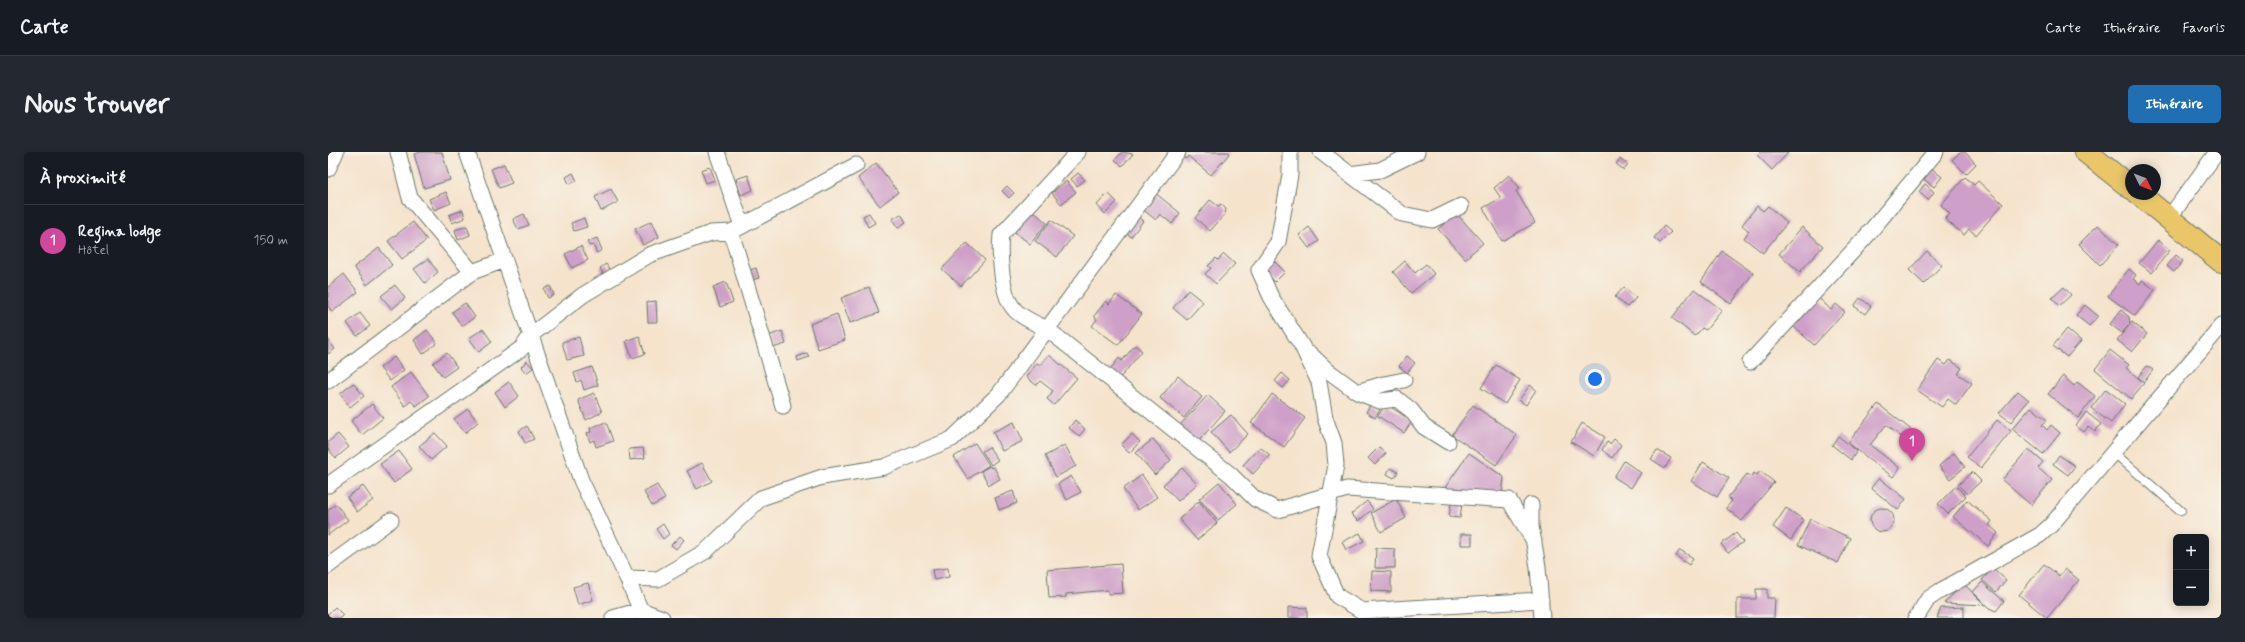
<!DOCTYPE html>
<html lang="fr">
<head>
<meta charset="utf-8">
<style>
  body { margin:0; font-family:Mynerve,sans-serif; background:#242831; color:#f1f3f6 }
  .controls { position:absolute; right:12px; bottom:12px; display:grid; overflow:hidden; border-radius:6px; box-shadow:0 2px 10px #0003 }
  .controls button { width:36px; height:36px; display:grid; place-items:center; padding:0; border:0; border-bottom:1px solid #363941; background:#171b24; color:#f1f3f6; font:20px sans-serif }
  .compass { position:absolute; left:1797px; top:12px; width:36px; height:36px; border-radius:50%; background:#171b24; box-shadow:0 2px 10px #0003; rotate:133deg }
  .you { position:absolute; left:1267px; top:227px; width:14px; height:14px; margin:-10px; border:3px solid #fff; border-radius:50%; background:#1a73e8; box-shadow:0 0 0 6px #1a73e833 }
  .badge { display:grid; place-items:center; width:26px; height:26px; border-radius:50%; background:#1f6fb2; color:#fff; font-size:13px; font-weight:700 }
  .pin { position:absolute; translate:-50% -33px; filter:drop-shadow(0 1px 2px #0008) }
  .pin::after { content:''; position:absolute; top:21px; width:14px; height:12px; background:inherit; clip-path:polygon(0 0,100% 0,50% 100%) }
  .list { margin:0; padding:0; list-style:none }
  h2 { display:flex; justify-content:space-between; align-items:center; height:52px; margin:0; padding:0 16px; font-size:17px }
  h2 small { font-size:13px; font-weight:400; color:#9ea1a6 }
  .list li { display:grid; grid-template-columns:26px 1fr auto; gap:12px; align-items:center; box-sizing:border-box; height:72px; padding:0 16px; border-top:1px solid #363941 }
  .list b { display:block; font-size:15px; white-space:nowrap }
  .list p { margin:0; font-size:13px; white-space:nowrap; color:#9ea1a6 }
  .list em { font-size:13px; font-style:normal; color:#9ea1a6 }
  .map { position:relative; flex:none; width:1893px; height:466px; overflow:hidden; border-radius:6px }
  header { display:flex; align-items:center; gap:24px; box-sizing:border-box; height:56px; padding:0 20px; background:#171b24; border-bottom:1px solid #363941 }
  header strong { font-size:19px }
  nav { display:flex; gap:22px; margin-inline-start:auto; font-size:14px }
  .intro { display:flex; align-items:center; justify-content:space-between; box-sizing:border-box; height:96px; padding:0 24px }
  h1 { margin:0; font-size:28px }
  .button { padding:10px 18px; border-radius:6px; background:#1f6fb2; color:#fff; font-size:14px; font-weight:700 }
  main { display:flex; gap:24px; padding:0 24px }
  aside { flex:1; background:#171b24; border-radius:6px; box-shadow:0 2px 10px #0003 }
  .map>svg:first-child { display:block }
  .building { fill:#ce9fc8 }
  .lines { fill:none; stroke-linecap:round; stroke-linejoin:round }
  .lane-casing { stroke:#6a7769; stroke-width:10 }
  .street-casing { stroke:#6a7769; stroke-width:17 }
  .primary-casing { stroke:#6a7769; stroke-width:24 }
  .lane { stroke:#fff; stroke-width:8 }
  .street { stroke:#fff; stroke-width:15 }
  .primary { stroke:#eac669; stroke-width:22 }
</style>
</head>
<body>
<header>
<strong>Carte</strong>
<nav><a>Carte</a><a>Itinéraire</a><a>Favoris</a></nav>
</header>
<div class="intro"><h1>Nous trouver</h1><a class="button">Itinéraire</a></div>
<main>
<aside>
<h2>À proximité<small></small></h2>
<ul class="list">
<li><span class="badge" style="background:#d1479c">1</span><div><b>Regina lodge</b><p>Hôtel</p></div><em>150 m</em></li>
</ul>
</aside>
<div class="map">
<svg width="1893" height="466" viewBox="0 0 1893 466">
  <rect width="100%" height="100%" fill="#f7f3e8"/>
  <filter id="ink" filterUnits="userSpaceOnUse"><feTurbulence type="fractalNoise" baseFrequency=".025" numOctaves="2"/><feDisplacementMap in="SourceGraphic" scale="8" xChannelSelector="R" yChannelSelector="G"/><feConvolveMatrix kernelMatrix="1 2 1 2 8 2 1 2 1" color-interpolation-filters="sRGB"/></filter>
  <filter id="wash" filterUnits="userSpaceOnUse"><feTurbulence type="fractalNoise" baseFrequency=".012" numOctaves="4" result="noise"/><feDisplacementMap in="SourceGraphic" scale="16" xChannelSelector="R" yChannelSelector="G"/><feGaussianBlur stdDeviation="0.9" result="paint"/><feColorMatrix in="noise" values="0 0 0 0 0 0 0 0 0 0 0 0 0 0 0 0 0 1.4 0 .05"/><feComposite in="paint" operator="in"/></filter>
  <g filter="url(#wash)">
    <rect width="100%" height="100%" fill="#f5e3cc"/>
    <g id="blocks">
      <path class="building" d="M93,0H114L122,28L96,36L86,2Z
        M794,0L805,2L794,14L787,8Z
        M853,0H900L902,1L883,23L860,4L858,7L851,2Z
        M1432,0H1461L1444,18L1429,3Z
        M1632,0H1637L1648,12L1638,22L1624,8Z
        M1292,7L1300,13L1296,18L1288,12Z
        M548,11L570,40L552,54L530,26Z
        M176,12L184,31L171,36L163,17Z
        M382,15L387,28L378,31L373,18Z
        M1602,15L1614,25L1606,35L1593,25Z
        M245,21L249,29L241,32L238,25Z
        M750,21L757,28L749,34L743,27Z
        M420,23L425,38L413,43L408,27Z
        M1181,23L1192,36L1188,39L1207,71L1174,89L1155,56L1173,46L1166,36Z
        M1637,25L1646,33L1650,29L1675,52L1648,83L1641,77L1636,83L1617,67L1622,62L1613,53Z
        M738,29L748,40L733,52L724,41Z
        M1597,32L1606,40L1600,48L1591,40Z
        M679,34L686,41L681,46L674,39Z
        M283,37L290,50L273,59L267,45Z
        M118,40L123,51L106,58L101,47Z
        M826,40L852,61L844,72L832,62L828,68L813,56Z
        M780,41L789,50L777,62L769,53Z
        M882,48L890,54L893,52L898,57L897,62L882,79L867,66Z
        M1429,54L1435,59L1440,54L1459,71L1435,101L1416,86L1421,79L1414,73Z
        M700,55L719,71L702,92L683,77Z
        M135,58L137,66L124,71L121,63Z
        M541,61L547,71L540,75L535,64Z
        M1128,61L1155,91L1137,107L1110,77Z
        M196,62L201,73L190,77L185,67Z
        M573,62L578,70L570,76L564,67Z
        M806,63L815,69L803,85L795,78Z
        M256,66L259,75L246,79L243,71Z
        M723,68L745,84L729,105L707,89Z
        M324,69L331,85L315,93L307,77Z
        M85,70L99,88L74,107L60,89Z
        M1770,73L1791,93L1772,113L1751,92Z
        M139,74L142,83L130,88L127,78Z
        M1336,74L1343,80L1332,91L1326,86Z
        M981,75L991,89L981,96L971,83Z
        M1474,75L1495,94L1472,120L1451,102Z
        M269,86L274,98L269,101L265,93L262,94L259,90Z
        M1830,88L1842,98L1824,121L1811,111Z
        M639,91L657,108L633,134L614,117Z
        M253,94L260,108L244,116L237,102Z
        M51,96L64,113L39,133L26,115Z
        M1394,99L1425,121L1403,152L1373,130Z
        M1599,99L1614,113L1596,132L1581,118Z
        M896,102L907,112L888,132L877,122L883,116L880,114L888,106L890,108Z
        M1848,103L1855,109L1846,120L1839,114Z
        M100,107L110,120L97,131L86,117Z
        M1077,109L1087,121L1098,112L1106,122L1083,141L1065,120Z
        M947,110L957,120L947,130L937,120Z
        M278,112L282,118L275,122L272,116Z
        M428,116L431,126L424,128L422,118Z
        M1801,117L1808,123L1805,127L1812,132L1814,128L1827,138L1807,164L1780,144Z
        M16,122L30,140L4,160L0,154V135Z
        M398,130L405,150L392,155L385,135Z
        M67,133L77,146L64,157L53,144Z
        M222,134L226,143L220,146L216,137Z
        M541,135L551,161L522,171L513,146Z
        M1296,135L1308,146L1299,155L1287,145Z
        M1736,135L1743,143L1731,154L1724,146Z
        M1366,137L1394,158L1378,178L1374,176L1367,184L1344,166Z
        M860,138L875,150L859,168L845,156Z
        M788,143L814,162L790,193L764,174L769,167L766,164L778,149L781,152Z
        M1491,146L1503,158L1508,152L1517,160L1486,193L1465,174L1478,150L1484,155Z
        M1532,146L1543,154L1537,162L1526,154Z
        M328,149L329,170H320L319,150Z
        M137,151L147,165L134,174L124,160Z
        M1757,153L1770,164L1761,174L1748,163Z
        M1793,158L1801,165L1802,172L1794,181L1782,172Z
        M32,161L42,174L29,184L19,171Z
        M509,162L517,188L490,197L482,172Z
        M1804,170L1819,182L1804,200L1789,188Z
        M155,177L164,190L151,200L141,186Z
        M1739,177L1753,189L1739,205L1725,194Z
        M99,178L109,191L95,202L86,188Z
        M454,179L458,192L444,196L440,184Z
        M311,184L317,202L304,206L298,189Z
        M251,185L256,204L239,208L234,190Z
        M0,187L7,197L0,202Z
        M807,193L814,199L791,227L781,219L791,206L794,209Z
        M1782,198L1801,213L1798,216L1816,231L1803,247L1767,217Z
        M119,201L129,215L115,225L105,211Z
        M479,201L481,205L470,209L469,205Z
        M721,203L749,226L726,253L719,247L725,239L712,229L708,233L698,225L709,211L712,213Z
        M1079,204L1087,211L1079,221L1071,214Z
        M66,205L76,218L62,229L52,216Z
        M1610,208L1618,213L1622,208L1634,216L1630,222L1644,231L1628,253L1620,247L1614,255L1589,238Z
        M199,209L205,216L198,221L193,215Z
        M1168,213L1192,228L1177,252L1153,236Z
        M1819,214L1825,218L1816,230L1810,225Z
        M264,215L270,233L256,238L253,228L249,230L246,221Z
        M83,220L101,244L88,254L83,249L77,254L63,235Z
        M954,221L962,228L955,236L947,229Z
        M850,224L874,245L856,266L832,246Z
        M1735,224L1746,234L1749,230L1767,244L1750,266L1720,242Z
        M181,230L191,244L177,255L167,240Z
        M25,231L36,244L22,255L12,242Z
        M1202,233L1208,238L1198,253L1191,248Z
        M1778,237L1797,252L1783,271L1763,256Z
        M1690,239L1701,248L1683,270L1671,261Z
        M266,241L274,260L258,268L250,248Z
        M944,242L977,266L956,295L923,271Z
        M880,243L897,259L868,292L850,275Z
        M44,252L55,266L34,283L23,269Z
        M1043,252L1052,258L1047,266L1038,260Z
        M1058,252L1084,269L1076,281L1050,264Z
        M1550,252L1595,287L1588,296L1558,273L1542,293L1572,316L1565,325L1520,291Z
        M1145,253L1189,283L1168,313L1124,283Z
        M1703,255L1719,268L1714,273L1719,278L1723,273L1732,281L1715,302L1684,277Z
        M140,257L150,270L137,281L126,267Z
        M1758,260L1773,272L1767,280L1760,275L1756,280L1748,274Z
        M903,263L920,282L901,300L883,280Z
        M747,268L757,277L751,284L741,276Z
        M1669,268L1683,279L1653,316L1639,305Z
        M278,270L285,289L268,295L266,288L262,290L259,281L263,280L262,276Z
        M686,270L695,289L674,299L665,280Z
        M1254,271L1277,285L1266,304L1243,290Z
        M199,274L206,287L197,291L191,279Z
        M107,281L119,294L103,308L91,294Z
        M10,282L21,295L8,306L0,297V290Z
        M804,282L812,290L801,301L793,293Z
        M1510,284L1529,299L1523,308L1504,293Z
        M825,287L843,308L827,323L808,301Z
        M1286,287L1293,293L1284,306L1274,298L1279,290L1282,292Z
        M647,291L661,313L640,327L626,305Z
        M737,293L748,314L728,325L717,304Z
        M661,295L670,308L663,313L654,299Z
        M932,295L942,303L925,322L915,313Z
        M1051,295L1058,301L1047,313L1040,306Z
        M315,296L317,306L302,308L301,297Z
        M1700,297L1715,310L1710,316L1724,328L1703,353L1674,328Z
        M1329,298L1343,306L1337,316L1323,307Z
        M71,299L84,317L66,331L52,312Z
        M1141,301L1176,325L1174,345L1114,340Z
        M1626,301L1637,315L1622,327L1611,314Z
        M1731,303L1747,314L1740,323L1725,312Z
        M1296,309L1313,321L1303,336L1286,325Z
        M1375,310L1401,326L1389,345L1363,329Z
        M374,311L384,329L369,337L359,319Z
        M662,314L663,316L666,315L672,327L661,333L653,319Z
        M854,316L869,332L850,349L835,333Z
        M1062,316L1070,320L1066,326L1059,322Z
        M1432,319L1446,330L1414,369L1398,356L1404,349L1400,345L1419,322L1422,325L1426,321L1429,323Z
        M1644,320L1653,329L1639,342L1630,333Z
        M814,323L829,345L810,358L795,337Z
        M743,324L753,340L739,348L730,332Z
        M1551,326L1578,347L1570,358L1543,336Z
        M891,330L909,352L890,368L871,347Z
        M329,333L337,347L324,354L316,340Z
        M35,334L45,348L29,360L19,345Z
        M1628,334L1638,344L1620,362L1610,352Z
        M685,339L689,351L671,358L667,346Z
        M1068,347L1078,366L1053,380L1043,361Z
        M1639,348L1664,369L1661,373L1670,381L1660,394L1625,365Z
        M871,349L889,371L869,388L851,367Z
        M1039,349L1045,357L1030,369L1023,362Z
        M1123,351L1134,352L1132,366L1121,365Z
        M8,352L20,368L0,383V358Z
        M1458,356L1476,368L1463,388L1445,375Z
        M1542 368a12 12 0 1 1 24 0a12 12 0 1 1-24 0Z
        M1482,367L1522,386L1510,411L1470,393Z
        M335,372L341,382L335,387L328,377Z
        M1032,381L1036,389L1018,398L1014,390Z
        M1408,381L1415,390L1400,401L1393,392Z
        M1133,382H1144V393H1133Z
        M352,384L356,388L348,397L343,393Z
        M1048,396L1067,397V416H1047Z
        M1352,398L1365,406L1361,413L1348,404Z
        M793,412L795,441L780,442V438L738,442V445L721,446L719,418Z
        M1716,412L1731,424L1737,417L1751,428L1719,466L1691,443Z
        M620,416L621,425L606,428L604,418Z
        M1665,416L1678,428L1668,440L1654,428Z
        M1044,419L1063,420V440L1043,439Z
        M1654,430L1676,449L1668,459L1661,456L1645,440Z
        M260,431L265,448L250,453L245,435Z
        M1636,432L1657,453L1616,451Z
        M1428,437H1439V446H1447L1446,466H1409V447H1428Z
        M7,455L15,463L12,466H0V462Z
        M960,455L979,456V466H960Z
        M1636,455V466H1609L1613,456Z"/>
    </g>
  </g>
  <g filter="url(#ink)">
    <use href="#blocks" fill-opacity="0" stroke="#6a7769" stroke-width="1"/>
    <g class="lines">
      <g class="lane-casing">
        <path id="lane" d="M1785,300L1853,359"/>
      </g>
      <g class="street-casing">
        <path id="street" d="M70,0L82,46L144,120
          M139,0L253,328L299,426L330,427L378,399L433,346L494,325L556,315L624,287L671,242L850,0
          M389,0L414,74
          M750,0L673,83C671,102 673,144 687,158C694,166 709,172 719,177L903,323L927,347L950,358L1019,337L1181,348L1206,389
          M962,0V23L950,90L931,118L943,145L974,194L991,230L997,266L1006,291L1008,313L991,404L1009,444L1034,459L1213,448
          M993,0L1074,62L1104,68L1133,54
          M0,17L8,0
          M1021,22L1052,18L1089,0
          M1841,66L1889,0
          M403,80L455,254
          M982,202L999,218L1029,240L1056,232L1076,228
          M1422,210L1536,87L1608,0
          M0,229L144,120L177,108
          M1029,240L1052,249L1069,247L1083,258L1096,275L1120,290
          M0,333L194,196L203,183L255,143L321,103L383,81L403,80L528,13
          M1203,353V374L1210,415L1214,466
          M0,414L63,368
          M299,426L316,466
          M285,466L313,458L334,466
          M1588,466L1600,447L1612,439L1712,383L1723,373L1893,174"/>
      </g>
      <g class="primary-casing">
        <path id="primary" d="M1758,0L1803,36
          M1811,42L1893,109"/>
      </g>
      <use href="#lane" class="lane"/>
      <use href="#street" class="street"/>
      <use href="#primary" class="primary"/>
    </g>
  </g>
</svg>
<div class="controls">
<button>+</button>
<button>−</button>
</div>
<svg class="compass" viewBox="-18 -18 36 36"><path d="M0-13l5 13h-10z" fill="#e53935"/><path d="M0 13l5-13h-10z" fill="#9ea1a6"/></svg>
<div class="you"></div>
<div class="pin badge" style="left:1584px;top:309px;background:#d1479c">1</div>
</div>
</main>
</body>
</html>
